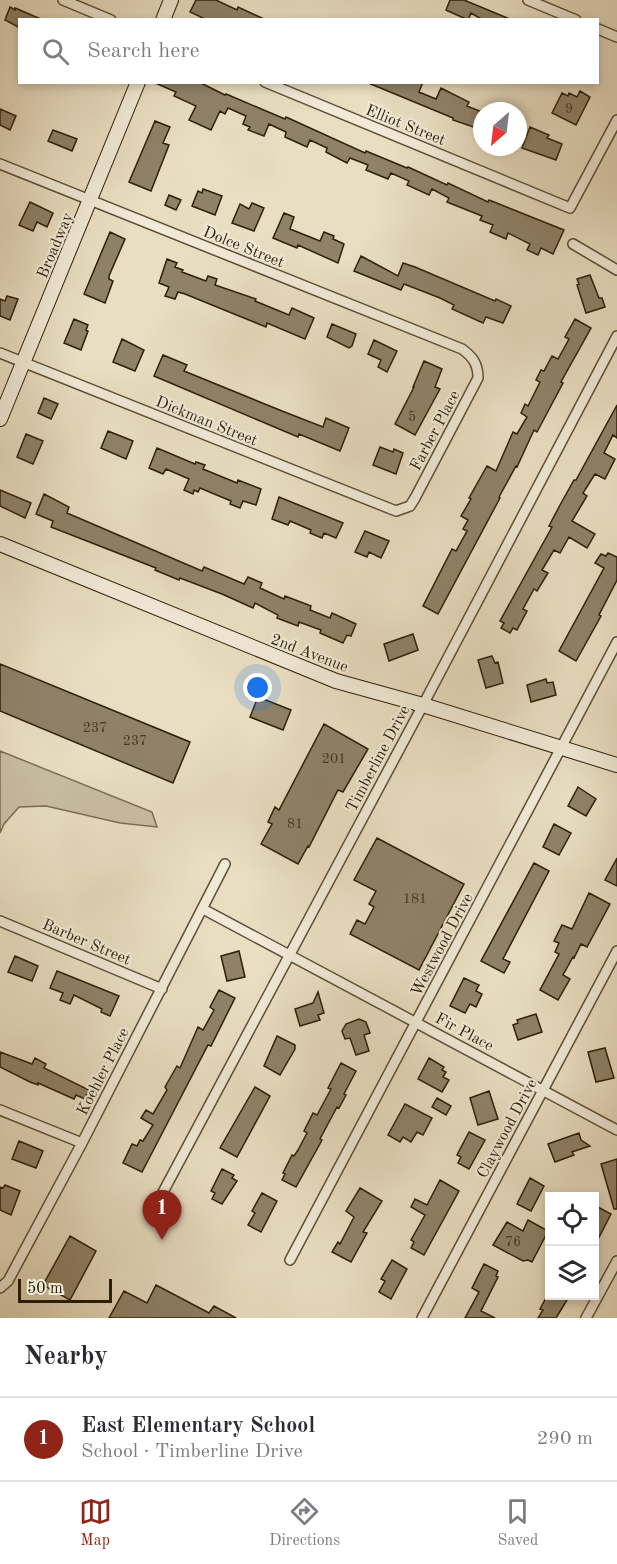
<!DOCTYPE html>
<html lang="en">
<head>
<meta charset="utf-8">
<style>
  body { margin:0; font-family:"Old Standard TT",serif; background:#f2f2f3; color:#2b2b33 }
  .controls { position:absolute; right:18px; bottom:18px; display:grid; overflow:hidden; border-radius:0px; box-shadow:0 3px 9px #0003 }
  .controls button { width:54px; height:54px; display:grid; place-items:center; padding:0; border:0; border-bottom:2px solid #e1e1e2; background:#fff; color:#2b2b33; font:30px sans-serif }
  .compass { position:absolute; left:473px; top:102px; width:54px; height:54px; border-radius:50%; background:#fff; box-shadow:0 3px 9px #0003; rotate:208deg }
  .scale { position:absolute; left:18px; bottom:15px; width:94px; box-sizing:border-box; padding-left:6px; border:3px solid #2e1f08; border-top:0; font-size:16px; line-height:21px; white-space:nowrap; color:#2e1f08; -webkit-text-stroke:4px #f1ead7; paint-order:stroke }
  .you { position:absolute; left:258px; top:688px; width:21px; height:21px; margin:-15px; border:4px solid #fff; border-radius:50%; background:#1a73e8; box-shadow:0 0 0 9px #1a73e833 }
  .badge { display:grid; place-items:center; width:39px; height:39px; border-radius:50%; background:#8f2418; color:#fff; font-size:20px; font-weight:700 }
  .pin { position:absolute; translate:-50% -50px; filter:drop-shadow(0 2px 3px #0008) }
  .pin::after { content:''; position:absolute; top:32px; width:21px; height:18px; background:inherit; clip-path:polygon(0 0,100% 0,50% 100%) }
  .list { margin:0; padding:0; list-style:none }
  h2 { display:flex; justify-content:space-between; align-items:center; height:78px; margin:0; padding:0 24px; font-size:26px }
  h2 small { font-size:20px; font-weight:400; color:#7c7c81 }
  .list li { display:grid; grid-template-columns:39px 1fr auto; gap:18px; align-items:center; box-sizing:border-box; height:84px; padding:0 24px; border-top:2px solid #e1e1e2 }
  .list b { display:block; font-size:22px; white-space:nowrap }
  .list p { margin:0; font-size:20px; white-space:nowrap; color:#7c7c81 }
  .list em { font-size:20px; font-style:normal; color:#7c7c81 }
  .icon { flex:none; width:33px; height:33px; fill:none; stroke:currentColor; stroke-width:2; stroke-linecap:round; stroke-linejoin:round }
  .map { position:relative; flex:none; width:617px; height:1318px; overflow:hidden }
  .search { position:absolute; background:#fff; box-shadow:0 3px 9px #0003; left:18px; right:18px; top:18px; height:66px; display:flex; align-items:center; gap:15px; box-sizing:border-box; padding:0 21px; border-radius:0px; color:#7c7c81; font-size:22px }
  .sheet { height:162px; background:#fff }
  nav { display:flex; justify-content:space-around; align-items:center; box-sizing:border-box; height:84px; border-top:2px solid #e1e1e2; background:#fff; font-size:16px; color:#7c7c81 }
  nav a { display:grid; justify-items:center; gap:3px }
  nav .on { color:#8f2418 }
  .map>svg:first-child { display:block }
  .green { fill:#c9bea2; stroke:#7c6e55; stroke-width:1.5 }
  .building { fill:#8f8269; stroke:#2e1f08; stroke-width:1.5 }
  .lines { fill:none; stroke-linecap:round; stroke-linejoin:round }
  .street-casing { stroke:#5d4f36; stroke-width:12 }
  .secondary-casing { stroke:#2e1f08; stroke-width:16 }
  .street { stroke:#f1ead7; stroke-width:9 }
  .secondary { stroke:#f1ead7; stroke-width:14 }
  .labels { text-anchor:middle; stroke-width:4.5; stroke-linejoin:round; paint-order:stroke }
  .number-label { font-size:14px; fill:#463820 }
  .street-label { font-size:16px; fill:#2e1f08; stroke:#f1ead7 }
</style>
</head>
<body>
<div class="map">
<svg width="617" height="1318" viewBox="0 0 617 1318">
  <rect width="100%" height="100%" fill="#e9dec2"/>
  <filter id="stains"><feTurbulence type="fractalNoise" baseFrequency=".00333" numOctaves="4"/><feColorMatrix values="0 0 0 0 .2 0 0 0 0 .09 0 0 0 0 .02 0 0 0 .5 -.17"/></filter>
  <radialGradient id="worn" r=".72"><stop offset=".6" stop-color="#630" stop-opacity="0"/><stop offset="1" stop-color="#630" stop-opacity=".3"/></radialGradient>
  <path class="green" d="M0,751L152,812L157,827L120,823L46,806L19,807L4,824L0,833Z"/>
  <path class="building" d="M196,0H216L237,10L238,7L266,20H207L190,12Z
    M450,0H464L512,20H483L471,13L468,20L446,10Z
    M10,7L15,10V8L43,20H20V28L5,20Z
    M153,82H199L225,95L226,94L285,119L286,117L365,153L366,151L407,168L408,167L447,185L448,183L488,202L489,200L564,230L553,254L541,248L538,255L527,250L530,244L508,233L506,239L490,232L493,225L480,220L482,216L447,202L449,198L432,189L429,195L407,185L409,181L391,173L388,179L366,170L368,165L350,158L347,163L326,152L327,148L310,140L307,147L285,137L286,132L269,124L264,136L248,130L250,127L243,124L246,116L228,108L225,114L220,111L211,130L189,120L196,106L174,96L176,92Z
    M366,82H423L419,92L436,99L441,88L469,102L467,106L482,112V130L453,120V118Z
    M580,91L590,97L576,125L552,113L562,93L568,96L569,93L577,97Z
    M0,109L16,116L10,130L0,125Z
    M155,121L170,127L163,143L169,145L151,191L129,182Z
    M530,127L549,135L547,138L562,144L556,160L522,148Z
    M53,130L77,139L72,151L48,141Z
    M203,189L222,196L215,215L192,206L198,191L202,193Z
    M169,195L181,200L176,210L165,205Z
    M30,202L53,213L47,227L37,222L33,231L19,225Z
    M252,203L264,208L254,231L232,223L240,204L249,209Z
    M284,213L294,217L290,229L320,241L324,232L334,236L333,239L344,244L338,263L298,245L297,248L273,238Z
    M110,232L125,239L109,276V279L113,281L105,303L84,294Z
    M361,256L398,276L403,263L415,267L495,301L496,299L511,306L503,323L486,317L483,323L452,309L454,305L440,298L404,284L401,290L354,271Z
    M167,259L177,263L175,267L183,270L182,272L206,281L208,276L217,279L215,285L256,299L255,301L289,315L292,308L314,318L305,339L267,323L266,327L185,294L178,292L175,299L165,296L169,287L159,283Z
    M590,275L599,298H602L605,307L586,313L577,285L579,284L577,279Z
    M7,296L18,299L10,320L0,316V299L5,301Z
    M74,319L88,325L86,330L88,331L81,350L64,343Z
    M575,319L591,328L561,382L563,383L537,432L534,430L517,467L516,466L499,497L500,498L438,614L423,606L452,549L456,551L467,531L463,529L468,520L461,516L471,499L469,498L487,466L496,471L513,432L517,434L527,417L521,413L525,404L528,406L540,382L536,380L541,370L544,371L552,356L558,359L569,339L565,337Z
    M332,324L356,334L352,346L349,348L327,337Z
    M122,339L144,350L135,371L113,362Z
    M374,340L397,351L387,372L378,367L381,360L368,354Z
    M163,355L187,365L184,371L282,411L323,427L326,418L349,428L340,451L299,434L298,437L154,376Z
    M424,361L442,369L435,387L440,389L415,435L395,424L414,387H413Z
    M44,398L58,404L51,419L38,413Z
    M617,405V438L613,435L604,453L615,459L605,479L595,474L583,493L587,496L572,521L595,534L587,548L569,537L560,553L554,550L542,570L548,573L537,591L534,589L523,609L527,611L517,630L513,628L510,633L501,628L504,623L500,621L552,527L549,526L560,505L574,480H576Z
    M108,431L133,441L126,459L101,448Z
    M26,434L43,441L33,464L17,457Z
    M380,447L393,452L394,449L403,453L396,474L373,465Z
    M157,448L195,464L196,462L205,465L203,469L237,483L238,480L261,489L256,505L243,501L240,508L230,504L231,501L200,488L198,492L194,490L193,494L184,490L189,479L166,469L163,474L149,468Z
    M0,490L31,503L25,518L0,506Z
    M44,494L69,507L67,513L202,571L204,567L244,584L248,577L262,583L260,588L284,599L285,596L311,606L310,610L330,618L332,613L356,624L351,636L347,635L343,643L320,633L321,630L299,622L298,626L277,618L278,615L255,603L253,608L222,594L180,578L179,580L155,570L156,568L51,527L53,521L36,514Z
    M279,497L343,523L336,538L324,533L322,538L310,533L311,530L290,521L288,525L272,519Z
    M365,531L389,541L381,558L369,552L367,557L355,552Z
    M608,553L617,557V580L599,615L601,616L576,661L559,651L604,568L595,563L601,554L606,556Z
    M413,634L418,650L389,661L384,644Z
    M492,656L495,663L498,662L503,683L486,688L478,660Z
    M0,664L190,742L173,783L0,711Z
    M546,679L547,683L553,682L556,695L531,702L527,685Z
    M258,697L291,710L283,730L250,717Z
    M324,724L368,749L343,792L338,790L309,847L308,846L298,864L261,844L272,824L268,822L275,807L279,810Z
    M578,787L596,799L586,816L568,806Z
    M554,824L571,833L559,855L543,847Z
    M377,838L464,884L419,970L350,934L357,920L365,924L374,907L369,904L376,891L354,880Z
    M617,858V886L605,880Z
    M534,863L549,871L503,959L510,962L504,973L481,961Z
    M589,893L610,904L587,947L581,944L574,958L573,957L563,975L570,979L558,1000L540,990L559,954L555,952L559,943L554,941L562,925L572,929Z
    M239,951L245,977L227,981L221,956Z
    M15,956L38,966L32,981L8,972Z
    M57,971L119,996L110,1016L101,1012L102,1009L74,995L70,1004L60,1000L63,993L50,988Z
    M464,978L479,985L476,991L482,994L476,1007L470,1004L465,1013L450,1006Z
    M219,990L235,998L211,1046L208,1045L142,1172L123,1163L132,1144L137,1146L140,1140L143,1141L153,1125L141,1118L146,1110L153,1114L167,1090L165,1087L177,1066L180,1068L198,1027L203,1030L214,1010L210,1007Z
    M318,992L324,1013L318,1015L320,1020L300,1026L295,1009L313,1003Z
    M536,1014L542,1032L518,1040L513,1025L518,1023L517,1020Z
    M359,1019L366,1022L370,1033L364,1035L369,1051L356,1055L350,1038L345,1039L342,1031L346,1024Z
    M277,1036L295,1045V1049L280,1075L264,1066Z
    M605,1048L614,1078L596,1082L588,1052Z
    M0,1052L32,1064L35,1058L46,1064L44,1068L89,1090L85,1099L76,1095L74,1099L38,1083V1085L30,1082L0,1067Z
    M429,1058L444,1067L442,1070L446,1072L443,1077L449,1080L442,1092L418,1079Z
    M341,1063L356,1071L344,1094L346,1095L339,1108L337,1107L320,1139L322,1140L296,1187L282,1180L285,1174L283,1173L292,1155L294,1156L298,1150L307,1133L304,1131L313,1113L317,1115L331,1089L328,1088Z
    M255,1087L270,1096L237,1157L220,1148Z
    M489,1091L498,1119L478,1125L470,1098Z
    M437,1098L451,1106L446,1115L432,1107Z
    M405,1104L432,1118L423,1135L417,1132L411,1142L403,1137L400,1142L388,1135Z
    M469,1132L485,1140L469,1169L458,1163L461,1157L457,1155Z
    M579,1133L581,1140L590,1146L572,1152L574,1155L555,1162L548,1144Z
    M19,1141L43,1151L36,1168L12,1159Z
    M617,1159V1209H614L601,1164Z
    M222,1169L234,1175L232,1178L237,1181L222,1204L212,1199L215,1193L211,1191Z
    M530,1178L544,1186L531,1211L517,1204Z
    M440,1180L459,1191L424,1255L411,1248L414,1242L411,1240L425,1215L411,1207L415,1199L427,1205Z
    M5,1185L20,1191L11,1215L0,1210V1187L3,1188Z
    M360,1188L382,1201L363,1232L367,1233L351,1262L332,1252L338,1242L340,1244L354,1217L346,1211Z
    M262,1193L277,1201L261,1232L248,1225L255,1213L252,1211Z
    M594,1205L611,1214L594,1247Z
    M528,1220L548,1231L532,1262L528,1260L523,1261L493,1245L507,1222L523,1231Z
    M70,1236L96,1251L70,1300L43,1285Z
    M392,1260L407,1269L391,1299L379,1292L385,1281L381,1279Z
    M484,1264L498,1271L496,1276L498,1277L481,1311L495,1318H465L479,1292L472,1288Z
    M156,1285L209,1313L214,1306L236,1318H109L124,1291L147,1303Z
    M547,1296H558L567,1300L556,1318H538L543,1310L540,1309Z"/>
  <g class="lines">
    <g class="street-casing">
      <path id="street" d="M63,0L111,20
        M528,0L576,20
        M598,29L617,37
        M265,82L570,208L617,120
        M0,164L462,349C473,357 478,364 478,378L415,498L410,506L396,511L0,353
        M573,244L617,270
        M203,909L617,1130
        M0,921L162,989
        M0,1110L82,1143
        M162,1194L423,705L617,336
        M290,1260L617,642
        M0,1288L8,1281L82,1143L225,864
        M422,1318L617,951
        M586,1318L617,1261"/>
    </g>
    <g class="secondary-casing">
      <path id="secondary" d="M163,20L171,0
        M0,419L138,82
        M0,544L336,681L423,705L617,765"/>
    </g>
    <use href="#street" class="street"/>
    <use href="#secondary" class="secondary"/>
  </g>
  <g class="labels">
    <g class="number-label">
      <text x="569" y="113">9</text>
      <text x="412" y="421">5</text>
      <text x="95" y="732">237</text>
      <text x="135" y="745">237</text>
      <text x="334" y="763">201</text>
      <text x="295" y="828">81</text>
      <text x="415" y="903">181</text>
      <text x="513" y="1246">76</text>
    </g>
    <g class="street-label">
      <text transform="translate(406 124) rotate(22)" y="6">Elliot Street</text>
      <text transform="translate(54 245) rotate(-67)" y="6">Broadway</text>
      <text transform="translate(244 246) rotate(22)" y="6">Dolce Street</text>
      <text transform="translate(207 420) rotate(22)" y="6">Dickman Street</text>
      <text transform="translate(434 430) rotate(-62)" y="6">Farber Place</text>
      <text transform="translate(310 652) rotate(21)" y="6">2nd Avenue</text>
      <text transform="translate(377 758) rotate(-62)" y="6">Timberline Drive</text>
      <text transform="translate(87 941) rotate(23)" y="6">Barber Street</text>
      <text transform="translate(441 944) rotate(-62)" y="6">Westwood Drive</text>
      <text transform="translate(465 1031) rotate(28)" y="6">Fir Place</text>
      <text transform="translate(102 1071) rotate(-63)" y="6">Koehler Place</text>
      <text transform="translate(506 1128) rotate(-62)" y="6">Claywood Drive</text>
    </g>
  </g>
  <rect width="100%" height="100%" filter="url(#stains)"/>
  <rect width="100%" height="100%" fill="url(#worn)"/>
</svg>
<div class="controls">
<button><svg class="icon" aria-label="locate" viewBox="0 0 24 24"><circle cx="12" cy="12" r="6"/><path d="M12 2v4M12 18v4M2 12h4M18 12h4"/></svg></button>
<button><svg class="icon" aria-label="layers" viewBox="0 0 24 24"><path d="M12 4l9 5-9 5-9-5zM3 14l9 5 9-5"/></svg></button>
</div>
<svg class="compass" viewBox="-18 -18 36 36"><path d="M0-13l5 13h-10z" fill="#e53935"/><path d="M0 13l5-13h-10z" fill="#7c7c81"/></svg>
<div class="scale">50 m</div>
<div class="you"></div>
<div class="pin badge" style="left:162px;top:1240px">1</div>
<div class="search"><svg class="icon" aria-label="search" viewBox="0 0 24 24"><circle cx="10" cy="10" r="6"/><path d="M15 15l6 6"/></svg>Search here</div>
</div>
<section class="sheet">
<h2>Nearby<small></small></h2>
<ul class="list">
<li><span class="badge">1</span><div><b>East Elementary School</b><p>School · Timberline Drive</p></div><em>290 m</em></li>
</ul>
</section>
<nav>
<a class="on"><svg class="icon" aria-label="map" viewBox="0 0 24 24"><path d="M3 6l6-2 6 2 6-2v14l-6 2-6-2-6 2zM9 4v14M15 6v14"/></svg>Map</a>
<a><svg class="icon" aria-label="directions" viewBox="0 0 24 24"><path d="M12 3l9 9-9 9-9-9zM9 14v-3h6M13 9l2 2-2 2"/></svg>Directions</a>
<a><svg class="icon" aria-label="saved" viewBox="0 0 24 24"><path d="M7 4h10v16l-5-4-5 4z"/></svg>Saved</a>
</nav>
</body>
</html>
